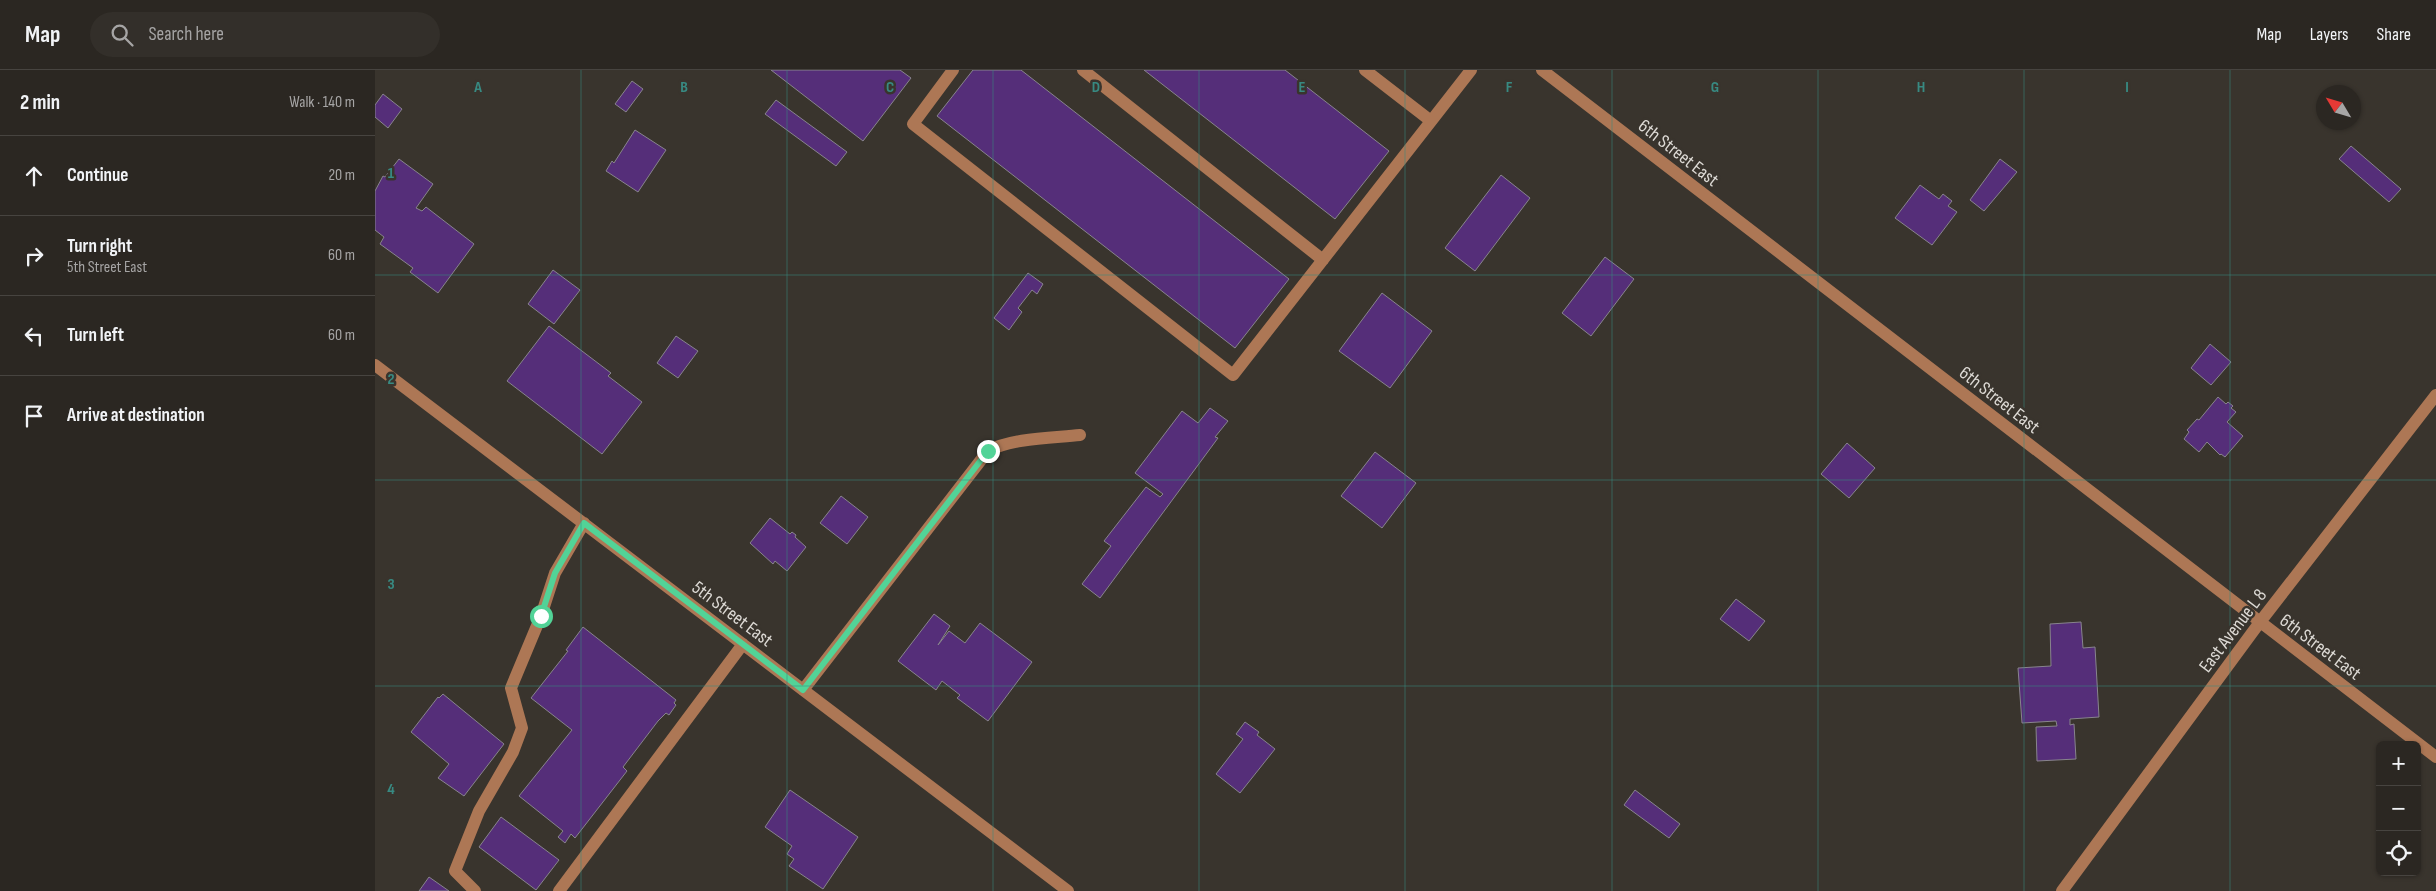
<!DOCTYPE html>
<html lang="en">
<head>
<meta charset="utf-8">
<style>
  body { margin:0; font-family:"Sofia Sans Condensed",sans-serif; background:#332f2a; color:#f1f3f6 }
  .controls { position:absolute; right:15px; bottom:15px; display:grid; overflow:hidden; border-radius:8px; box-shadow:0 1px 4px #0004 }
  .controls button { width:45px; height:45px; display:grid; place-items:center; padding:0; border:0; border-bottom:1px solid #474440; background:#2b2722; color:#f1f3f6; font:25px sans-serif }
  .compass { position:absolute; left:1941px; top:15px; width:45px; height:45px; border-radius:50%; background:#2b2722; box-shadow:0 1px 4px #0004; rotate:308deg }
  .stop { position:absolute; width:15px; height:15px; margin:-11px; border:4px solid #52d397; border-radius:50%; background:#fff }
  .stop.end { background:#52d397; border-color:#fff; box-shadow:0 1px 5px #0008 }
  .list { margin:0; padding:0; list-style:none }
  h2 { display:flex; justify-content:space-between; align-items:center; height:65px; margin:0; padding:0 20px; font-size:21px }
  h2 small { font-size:16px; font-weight:400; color:#a6a5a5 }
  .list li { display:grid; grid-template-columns:32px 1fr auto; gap:15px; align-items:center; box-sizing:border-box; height:80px; padding:0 20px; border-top:1px solid #474440 }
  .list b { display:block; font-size:19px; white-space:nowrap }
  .list p { margin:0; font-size:16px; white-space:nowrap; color:#a6a5a5 }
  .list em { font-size:16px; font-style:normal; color:#a6a5a5 }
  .icon { flex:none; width:28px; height:28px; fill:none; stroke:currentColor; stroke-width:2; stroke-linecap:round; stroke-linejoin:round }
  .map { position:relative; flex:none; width:2061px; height:821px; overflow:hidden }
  header { display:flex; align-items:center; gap:30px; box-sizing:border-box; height:70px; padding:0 25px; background:#2b2722; border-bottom:1px solid #474440 }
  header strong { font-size:24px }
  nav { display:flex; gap:28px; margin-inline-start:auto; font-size:18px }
  .search { width:350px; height:45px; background:#332f2a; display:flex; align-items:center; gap:12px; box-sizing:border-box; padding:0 18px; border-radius:28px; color:#a6a5a5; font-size:19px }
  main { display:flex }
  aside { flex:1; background:#2b2722 }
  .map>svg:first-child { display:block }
  .building { fill:#552e79; stroke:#88848d }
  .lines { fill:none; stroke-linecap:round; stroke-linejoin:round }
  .minor { stroke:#ad7755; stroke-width:12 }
  .route { stroke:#52d397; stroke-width:6 }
  .grid { fill:none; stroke:#388a82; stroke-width:1; stroke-opacity:0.55 }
  .labels { text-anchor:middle; stroke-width:5; stroke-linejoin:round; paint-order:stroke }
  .street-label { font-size:19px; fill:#dcd9d4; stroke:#39342d }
  .grid-label { font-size:16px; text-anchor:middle; font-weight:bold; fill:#388a82; stroke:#39342d; stroke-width:5; stroke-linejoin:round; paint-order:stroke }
</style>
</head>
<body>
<header>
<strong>Map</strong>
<div class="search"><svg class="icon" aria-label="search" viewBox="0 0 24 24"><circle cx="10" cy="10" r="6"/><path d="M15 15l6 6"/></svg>Search here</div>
<nav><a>Map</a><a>Layers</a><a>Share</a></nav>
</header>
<main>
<aside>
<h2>2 min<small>Walk · 140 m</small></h2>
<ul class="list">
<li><svg class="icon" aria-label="ahead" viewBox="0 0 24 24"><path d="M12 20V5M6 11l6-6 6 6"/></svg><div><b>Continue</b></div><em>20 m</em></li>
<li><svg class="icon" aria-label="right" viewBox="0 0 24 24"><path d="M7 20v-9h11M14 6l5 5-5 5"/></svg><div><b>Turn right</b><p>5th Street East</p></div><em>60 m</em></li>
<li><svg class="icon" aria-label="left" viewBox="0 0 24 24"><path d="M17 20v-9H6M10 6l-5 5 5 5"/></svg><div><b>Turn left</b></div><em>60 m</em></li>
<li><svg class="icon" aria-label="arrive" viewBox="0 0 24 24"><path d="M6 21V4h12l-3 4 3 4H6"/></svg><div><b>Arrive at destination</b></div></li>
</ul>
</aside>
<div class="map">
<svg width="2061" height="821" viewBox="0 0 2061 821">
  <rect width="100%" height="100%" fill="#39342d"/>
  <path class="building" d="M396,0H525L536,8L488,71Z
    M598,0H646L914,209L860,278L562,46Z
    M769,0H910L1014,81L960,149Z
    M257,11L268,19L251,42L240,34Z
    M8,24L27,39L13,58L0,47V35Z
    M401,30L472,82L461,96L390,44Z
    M260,60L291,80L263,122L231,101L237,91L239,93Z
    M1976,76L2026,119L2014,132L1964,89Z
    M24,89L58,114L41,138L47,141L51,137L99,174L63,223L35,202L38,198L5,174L9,167L0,160V121L8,106L10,107Z
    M1625,89L1642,102L1609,141L1595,130Z
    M1126,105L1155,128L1100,201L1070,178Z
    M1545,115L1564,129L1568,124L1577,131L1573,136L1582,142L1557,175L1520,148Z
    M1230,187L1259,209L1216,266L1187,243Z
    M178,200L205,220L179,254L153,234Z
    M653,203L668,214L662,224L657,220L643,238L647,242L634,260L619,248Z
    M1007,223L1057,261L1015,318L964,281Z
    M174,256L236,303L233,306L267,332L227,384L132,311Z
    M301,266L323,281L303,308L282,293Z
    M1835,274L1856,292L1836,315L1816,298Z
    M1843,327L1851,334L1853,332L1858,336L1856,338L1861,342L1852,352L1868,366L1850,387L1846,384L1845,385L1832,372L1824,382L1809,369L1814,362L1812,360L1822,349L1824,350Z
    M835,338L853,351L840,367L843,368L725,528L707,514L736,476L729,471L771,417L785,427L788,424L760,403L807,341L823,353Z
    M1472,373L1500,398L1474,428L1446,404Z
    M1000,382L1041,413L1007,458L966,426Z
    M466,426L493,447L472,474L445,453Z
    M395,448L415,464L417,462L421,465L420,467L431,477L412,501L400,491L398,494L375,473Z
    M1361,529L1390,551L1374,571L1345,549Z
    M559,544L575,556L563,575L574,561L590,573L605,553L657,592L613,651L582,628L585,625L567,611L561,620L523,591Z
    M1706,552L1708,578L1720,577L1724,647L1695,649V655L1699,654L1701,689L1662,691L1661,657L1682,656L1681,651L1647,653L1643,598L1676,596L1675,554Z
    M208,557L301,630L299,633L301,635L294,645L291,643L283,651L248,697L252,701L200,768L196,764L190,773L183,767L188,761L144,726L197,660L156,628L193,581L191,580Z
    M68,624L129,674L89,726L63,708L74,694L36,662L63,627L64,628Z
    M870,652L884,662L882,665L900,679L865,723L841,704L868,669L861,664Z
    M415,720L483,767L448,819L414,796L419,789L412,784L417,776L390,757Z
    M1260,720L1305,754L1294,768L1249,735Z
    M126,747L184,790L161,820L104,777Z
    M54,807L74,821H44Z"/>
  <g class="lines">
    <path class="minor" d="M578,0L538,54L858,305L1096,0
      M708,0L948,190
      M990,0L1056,51
      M1167,0L2061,687
      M0,295L693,821
      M428,620L613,381C637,368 678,368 705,365
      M100,821L80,801L104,741L138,682L147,658L136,618L166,546L180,503L209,453
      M184,821L368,574
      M1687,821L1885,552L2061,325"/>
  </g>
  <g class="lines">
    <path class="route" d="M166,546L180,503L209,453L428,620L613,381"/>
  </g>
  <path class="grid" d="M206,0V821M412,0V821M618,0V821M824,0V821M1030,0V821M1237,0V821M1443,0V821M1649,0V821M1855,0V821M0,205H2061M0,410H2061M0,616H2061"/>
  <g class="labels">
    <g class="street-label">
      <text transform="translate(1304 82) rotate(38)" y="7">6th Street East</text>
      <text transform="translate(1625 329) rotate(38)" y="7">6th Street East</text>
      <text transform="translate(358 543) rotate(37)" y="7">5th Street East</text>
      <text transform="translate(1857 560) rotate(-53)" y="7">East Avenue L 8</text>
      <text transform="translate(1946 576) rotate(37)" y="7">6th Street East</text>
    </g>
  </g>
  <g class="grid-label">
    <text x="103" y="22">A</text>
    <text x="309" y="22">B</text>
    <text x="515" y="22">C</text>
    <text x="721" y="22">D</text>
    <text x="927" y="22">E</text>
    <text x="1134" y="22">F</text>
    <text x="1340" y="22">G</text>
    <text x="1546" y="22">H</text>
    <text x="1752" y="22">I</text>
    <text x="16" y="108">1</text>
    <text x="16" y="314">2</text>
    <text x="16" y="519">3</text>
    <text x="16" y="724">4</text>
  </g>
</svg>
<div class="controls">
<button>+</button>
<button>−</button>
<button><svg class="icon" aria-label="locate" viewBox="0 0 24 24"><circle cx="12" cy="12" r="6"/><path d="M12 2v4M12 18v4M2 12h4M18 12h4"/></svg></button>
</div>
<svg class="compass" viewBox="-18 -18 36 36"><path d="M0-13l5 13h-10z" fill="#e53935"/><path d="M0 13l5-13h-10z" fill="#a6a5a5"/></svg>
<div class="stop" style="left:166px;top:546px"></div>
<div class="stop end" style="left:613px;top:381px"></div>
</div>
</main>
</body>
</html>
